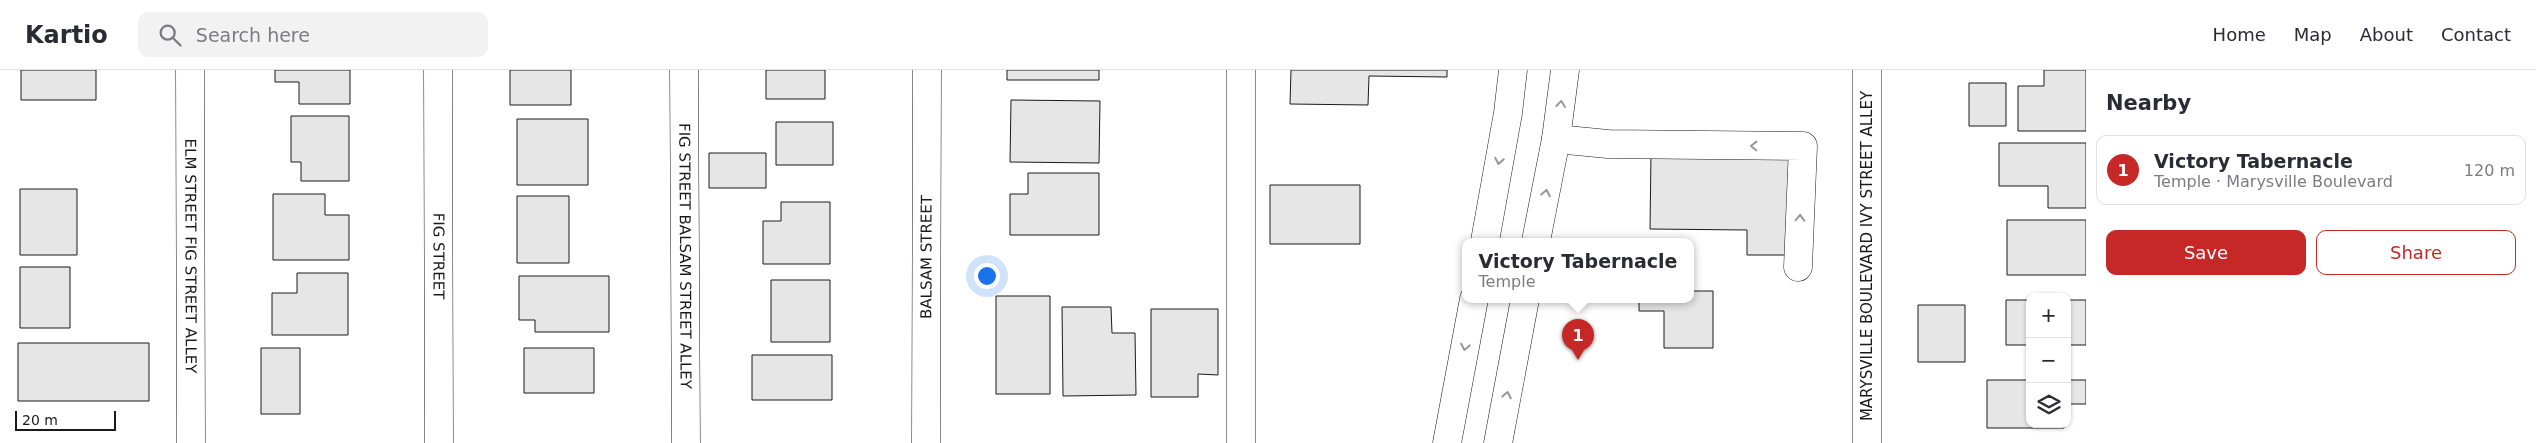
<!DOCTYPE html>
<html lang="en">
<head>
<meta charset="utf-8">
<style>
  body { margin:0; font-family:"DejaVu Sans",sans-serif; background:#f2f2f3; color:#2b2b33 }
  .controls { position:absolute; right:15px; bottom:15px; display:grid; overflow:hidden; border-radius:10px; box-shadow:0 1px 4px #0004 }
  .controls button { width:45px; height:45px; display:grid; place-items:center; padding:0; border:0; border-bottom:1px solid #e1e1e2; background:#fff; color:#2b2b33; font:25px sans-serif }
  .scale { position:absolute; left:15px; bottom:12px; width:101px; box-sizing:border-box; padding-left:5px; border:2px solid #1a1a1a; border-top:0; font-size:14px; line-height:18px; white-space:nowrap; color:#1a1a1a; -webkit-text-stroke:4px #fff; paint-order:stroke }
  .you { position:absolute; left:986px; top:205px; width:18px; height:18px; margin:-12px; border:4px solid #fff; border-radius:50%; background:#1a73e8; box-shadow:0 0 0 8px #1a73e833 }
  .badge { display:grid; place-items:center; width:32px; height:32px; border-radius:50%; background:#c62828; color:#fff; font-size:16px; font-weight:700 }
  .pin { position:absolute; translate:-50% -41px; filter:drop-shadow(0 1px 2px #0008) }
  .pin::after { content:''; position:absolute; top:26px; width:18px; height:15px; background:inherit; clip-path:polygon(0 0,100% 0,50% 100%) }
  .popup { position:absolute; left:1462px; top:168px; width:232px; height:65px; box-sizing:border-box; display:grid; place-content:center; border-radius:10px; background:#fff; filter:drop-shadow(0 1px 4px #0005); font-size:16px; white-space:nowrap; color:#7c7c81 }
  .popup b { font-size:19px; color:#2b2b33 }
  .popup::after { content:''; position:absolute; left:50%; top:100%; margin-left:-10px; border:10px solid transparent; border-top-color:#fff }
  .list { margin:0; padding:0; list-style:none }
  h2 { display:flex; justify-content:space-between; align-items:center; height:65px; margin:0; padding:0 20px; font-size:21px }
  h2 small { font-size:16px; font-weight:400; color:#7c7c81 }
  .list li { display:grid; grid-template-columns:32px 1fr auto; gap:15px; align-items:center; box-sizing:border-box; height:70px; margin:0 10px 10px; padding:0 10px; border:1px solid #e1e1e2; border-radius:10px }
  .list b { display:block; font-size:19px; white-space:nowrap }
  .list p { margin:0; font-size:16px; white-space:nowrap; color:#7c7c81 }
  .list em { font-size:16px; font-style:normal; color:#7c7c81 }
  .actions { display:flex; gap:10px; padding:15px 20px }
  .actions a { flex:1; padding:11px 0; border:1px solid #c62828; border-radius:10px; text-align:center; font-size:18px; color:#c62828 }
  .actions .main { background:#c62828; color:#fff }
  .icon { flex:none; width:28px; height:28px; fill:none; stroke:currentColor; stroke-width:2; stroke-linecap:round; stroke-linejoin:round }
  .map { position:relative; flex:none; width:2086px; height:373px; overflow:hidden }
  header { display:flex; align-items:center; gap:30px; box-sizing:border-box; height:70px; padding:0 25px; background:#fff; border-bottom:1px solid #e1e1e2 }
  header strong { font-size:24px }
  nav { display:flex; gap:28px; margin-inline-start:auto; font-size:18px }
  .search { width:350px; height:45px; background:#f2f2f3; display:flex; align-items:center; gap:12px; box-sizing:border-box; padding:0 18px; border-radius:10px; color:#7c7c81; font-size:19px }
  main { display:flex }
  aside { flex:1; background:#fff }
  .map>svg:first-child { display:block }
  .building { fill:#e6e6e6; stroke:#1a1a1a }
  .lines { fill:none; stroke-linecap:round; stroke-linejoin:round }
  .minor-casing { stroke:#1a1a1a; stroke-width:29 }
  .major-casing { stroke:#1a1a1a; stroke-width:29 }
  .minor { stroke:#fff; stroke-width:28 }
  .major { stroke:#fff; stroke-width:28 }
  .oneway { stroke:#989898 }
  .labels { text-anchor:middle; stroke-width:4; stroke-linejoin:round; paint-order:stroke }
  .street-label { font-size:15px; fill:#1a1a1a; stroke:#fff }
</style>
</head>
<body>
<header>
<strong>Kartio</strong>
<div class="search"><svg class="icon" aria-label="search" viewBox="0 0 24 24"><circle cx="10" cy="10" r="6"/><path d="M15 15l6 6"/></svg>Search here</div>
<nav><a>Home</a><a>Map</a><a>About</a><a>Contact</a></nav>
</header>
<main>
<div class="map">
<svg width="2086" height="373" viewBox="0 0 2086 373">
  <rect width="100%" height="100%" fill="#fff"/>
  <path class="building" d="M21,0H96V30H21Z
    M275,0H350V34H299V12H275Z
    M510,0H571V35H510Z
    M766,0H825V29H766Z
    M1007,0H1099V10H1007Z
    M1291,0H1447V7L1369,6L1368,35L1290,34Z
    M2044,0H2086V61H2018V16H2044Z
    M1969,13H2006V56H1969Z
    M1011,30L1100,31L1099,93L1010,92Z
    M291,46H349V111H301V92H291Z
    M517,49H588V115H517Z
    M776,52H833V95H776Z
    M1999,73H2086V138H2048V116H1999Z
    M709,83H766V118H709Z
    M1651,83H1790L1789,185H1747V160L1650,159Z
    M1028,103H1099V165H1010V124H1028Z
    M1270,115H1360V174H1270Z
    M20,119H77V185H20Z
    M273,124H325V145H349V190H273Z
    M517,126H569V193H517Z
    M781,132H830V194H763V151H781Z
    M2007,150H2086V205H2007Z
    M20,197H70V258H20Z
    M297,203H348V265H272V223H297Z
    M519,206H609V262H535V250H519Z
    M771,210H830V272H771Z
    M1690,221H1713V278H1664V241H1639V229H1690Z
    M996,226H1050V324H996Z
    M2006,230H2030V275H2006Z
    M2067,230H2086V275H2067Z
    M1918,235H1965V292H1918Z
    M1062,237H1111L1112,263H1135L1136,325L1063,326Z
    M1151,239H1218V305L1198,304V327H1151Z
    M18,273H149V331H18Z
    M261,278H300V344H261Z
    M524,278H594V323H524Z
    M752,285H832V330H752Z
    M1987,310H2030V354H2064V358H1987Z
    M2067,310H2086V334H2067Z"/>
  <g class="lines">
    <g class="minor-casing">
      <g id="minor">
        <path id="s1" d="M190,0L191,373"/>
        <path id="s2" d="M438,0L439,373"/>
        <path id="s3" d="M684,0L686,373"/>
        <path d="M1241,0V373"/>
        <path d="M1556,69L1608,74L1803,76L1798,197"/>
        <path id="s4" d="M926,373L927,0"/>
        <path d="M1867,373V0"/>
      </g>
    </g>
    <g class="major-casing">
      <path id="major" d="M1485,171L1508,43L1513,0
        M1536,171L1556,69L1565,0
        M1447,373L1474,229
        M1498,373L1525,229"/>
    </g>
    <use href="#minor" class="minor"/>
    <use href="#major" class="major"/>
  </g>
  <defs><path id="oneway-chevron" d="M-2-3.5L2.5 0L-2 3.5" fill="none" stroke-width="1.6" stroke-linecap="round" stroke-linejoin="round" transform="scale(1.25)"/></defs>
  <g class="oneway">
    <use href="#oneway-chevron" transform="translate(1561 34) rotate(-83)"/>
    <use href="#oneway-chevron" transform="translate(1754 76) rotate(-179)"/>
    <use href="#oneway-chevron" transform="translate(1499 91) rotate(100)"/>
    <use href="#oneway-chevron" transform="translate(1546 123) rotate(-79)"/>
    <use href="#oneway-chevron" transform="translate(1800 148) rotate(-88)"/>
    <use href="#oneway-chevron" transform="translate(1465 277) rotate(101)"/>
    <use href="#oneway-chevron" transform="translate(1507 325) rotate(-79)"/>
  </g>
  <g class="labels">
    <g class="street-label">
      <text dy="5" stroke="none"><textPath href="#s1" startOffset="186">ELM STREET FIG STREET ALLEY</textPath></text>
      <text dy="5" stroke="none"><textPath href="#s2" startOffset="186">FIG STREET</textPath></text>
      <text dy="5" stroke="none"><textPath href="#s3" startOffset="186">FIG STREET BALSAM STREET ALLEY</textPath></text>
      <text dy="5" stroke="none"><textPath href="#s4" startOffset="186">BALSAM STREET</textPath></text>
      <text transform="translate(1867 186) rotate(-90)" y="5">MARYSVILLE BOULEVARD IVY STREET ALLEY</text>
    </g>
  </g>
</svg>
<div class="controls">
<button>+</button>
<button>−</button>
<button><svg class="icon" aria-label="layers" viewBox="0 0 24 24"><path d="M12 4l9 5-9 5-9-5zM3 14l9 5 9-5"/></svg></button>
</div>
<div class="scale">20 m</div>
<div class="you"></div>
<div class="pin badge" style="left:1578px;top:290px">1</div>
<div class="popup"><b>Victory Tabernacle</b>Temple</div>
</div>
<aside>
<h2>Nearby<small></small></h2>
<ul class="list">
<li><span class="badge">1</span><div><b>Victory Tabernacle</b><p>Temple · Marysville Boulevard</p></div><em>120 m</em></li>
</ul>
<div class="actions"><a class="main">Save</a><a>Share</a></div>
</aside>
</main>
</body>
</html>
